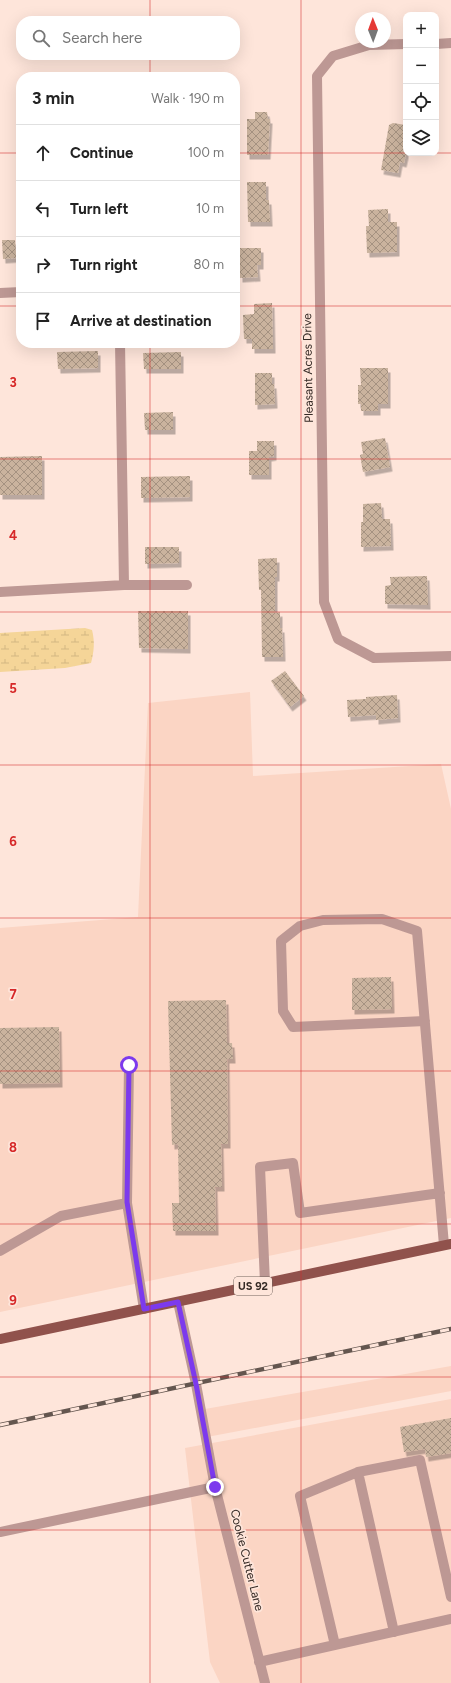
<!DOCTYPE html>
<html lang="en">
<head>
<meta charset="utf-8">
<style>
  body { margin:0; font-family:Figtree,sans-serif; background:#f2f2f2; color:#222 }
  .controls { position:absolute; right:12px; top:12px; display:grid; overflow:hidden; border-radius:8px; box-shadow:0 4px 16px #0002 }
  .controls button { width:36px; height:36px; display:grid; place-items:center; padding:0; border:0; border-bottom:1px solid #e0e0e0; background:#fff; color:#222; font:20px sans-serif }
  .compass { position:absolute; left:355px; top:12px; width:36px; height:36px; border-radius:50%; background:#fff; box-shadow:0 4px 16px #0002; rotate:359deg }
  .stop { position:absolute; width:12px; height:12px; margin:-9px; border:3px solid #7c3aed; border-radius:50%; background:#fff }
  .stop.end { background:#7c3aed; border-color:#fff; box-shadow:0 1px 4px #0008 }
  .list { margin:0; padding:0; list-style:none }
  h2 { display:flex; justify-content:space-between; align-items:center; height:52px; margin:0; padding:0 16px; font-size:17px }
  h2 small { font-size:13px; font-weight:400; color:#767676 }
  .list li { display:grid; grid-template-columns:26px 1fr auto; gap:12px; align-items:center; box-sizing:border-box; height:56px; padding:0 16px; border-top:1px solid #e0e0e0 }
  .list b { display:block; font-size:15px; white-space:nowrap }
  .list em { font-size:13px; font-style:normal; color:#767676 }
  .icon { flex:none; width:22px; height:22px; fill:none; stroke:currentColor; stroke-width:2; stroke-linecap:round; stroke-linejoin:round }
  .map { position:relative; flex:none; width:451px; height:1683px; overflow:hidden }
  .search { position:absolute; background:#fff; box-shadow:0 4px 16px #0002; left:16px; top:16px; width:224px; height:44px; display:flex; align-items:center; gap:10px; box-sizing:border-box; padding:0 14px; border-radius:16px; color:#767676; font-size:15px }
  .panel { position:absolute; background:#fff; box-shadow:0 4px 16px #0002; left:16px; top:72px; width:224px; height:276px; border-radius:16px }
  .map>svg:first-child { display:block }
  .built { fill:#fbd5c4 }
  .wetland { fill:url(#wetland-marsh) }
  .building { fill:url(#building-cross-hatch); filter:url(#shadow) }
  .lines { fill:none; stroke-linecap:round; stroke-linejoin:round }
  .minor { stroke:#bd9894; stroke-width:10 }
  .major { stroke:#90524c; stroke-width:10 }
  .rail-casing { stroke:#64564f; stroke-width:4.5 }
  .rail { stroke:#fee5da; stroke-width:3; stroke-dasharray:9; stroke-linecap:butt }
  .route { stroke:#7c3aed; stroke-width:5 }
  .grid { fill:none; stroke:#d62828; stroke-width:1; stroke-opacity:0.55 }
  .labels { text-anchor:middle; stroke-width:3.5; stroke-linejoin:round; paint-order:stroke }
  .shield { fill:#fee5da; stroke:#71625b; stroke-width:1 }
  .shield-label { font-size:11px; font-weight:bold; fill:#352a25 }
  .street-label { font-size:12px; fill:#352a25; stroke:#fee5da }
  .grid-label { font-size:13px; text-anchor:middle; font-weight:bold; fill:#d62828; stroke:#fee5da; stroke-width:3.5; stroke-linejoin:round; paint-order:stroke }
</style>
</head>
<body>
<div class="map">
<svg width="451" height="1683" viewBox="0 0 451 1683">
  <defs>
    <pattern id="wetland-marsh" width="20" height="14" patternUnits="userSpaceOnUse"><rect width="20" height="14" fill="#f5d598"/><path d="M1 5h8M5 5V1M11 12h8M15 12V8" fill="none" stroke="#d3b783"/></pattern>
    <pattern id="building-cross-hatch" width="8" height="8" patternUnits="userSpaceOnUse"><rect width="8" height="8" fill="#cab39e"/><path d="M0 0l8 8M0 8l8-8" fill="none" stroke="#a59281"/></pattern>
    <filter id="shadow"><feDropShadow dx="2.5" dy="4.5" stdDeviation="0" flood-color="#0004"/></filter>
  </defs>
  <rect width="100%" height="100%" fill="#fee5da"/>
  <path class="built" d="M250,692L253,776L441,764L451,809V1218L0,1312V928L138,917L148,703Z
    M451,1366V1391L207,1437L205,1409Z
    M451,1399V1683H220L210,1662L185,1448Z"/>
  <path class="wetland" d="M85,628L92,630C95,642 94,651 91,663L65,668L0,672V633Z"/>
  <path class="building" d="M255,112H267L268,119H270L268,155H247V119H255Z
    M393,123L406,125V154L404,163L400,162L398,173L381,170L389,125Z
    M247,182H266V200H269L270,222H248Z
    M388,209V222H397V252L367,253L366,226H369L368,210Z
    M2,240H15L16,258L3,259Z
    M240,248H261V265H257L258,277L240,278Z
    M272,303L273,349H252V339H244L243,315L254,314V304Z
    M98,351V368L58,369L57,352Z
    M181,352V369H144L143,353Z
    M360,368H388V404H378V411H361V404H358V385H361Z
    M255,373H272V384H274L275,404L255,405Z
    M173,412V430H145L144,413Z
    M385,438L390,467L363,472L360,455L363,454L361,442Z
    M257,441H274V456L269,457V475H249V451H257Z
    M42,456V495H0V457Z
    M190,476V497L141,498V477Z
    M381,503L382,519H390L391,546L361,547V522H363V504Z
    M145,547H179V563L145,564Z
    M277,558V577H275V613L280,612V628H282L283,657H262L261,590H259L258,559Z
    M427,576L428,605L385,604V586L391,585L390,577Z
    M138,611H188V649L139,648Z
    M285,671L304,696L290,707L271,681Z
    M397,695L398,718L376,720V715L348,717L347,700L366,699V697Z
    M391,977L392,1009L352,1010V978Z
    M226,1000L227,1043H232L233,1059H227L228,1144H221L222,1187H215L216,1231H173L172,1203H179L178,1144L172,1145L168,1001Z
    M59,1027L60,1083L0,1084V1028Z
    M451,1418V1453L426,1457L425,1449L404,1452L400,1427Z"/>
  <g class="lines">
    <path class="minor" d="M406,44L369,45L333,56L317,76L324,602L338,639L374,658L451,656
      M436,44L451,43
      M0,293L21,292
      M120,343L124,585
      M0,592L124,585H187
      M425,1021L293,1027L283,1011L281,941L300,926L323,920L382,919L417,931L444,1245
      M127,1203L129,1065
      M0,1251L61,1216L127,1203L144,1309
      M265,1283L260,1167L293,1163L300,1213L440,1193
      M178,1302L196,1384L215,1487L265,1683
      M358,1472L394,1632
      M0,1532L215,1487
      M335,1645L300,1496L358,1472L420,1460L451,1597
      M259,1662L451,1619"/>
    <path class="major" d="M0,1339L451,1244"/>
    <g class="rail-casing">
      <path id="rail" d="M0,1425L451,1329"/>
    </g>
    <use href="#rail" class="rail"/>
  </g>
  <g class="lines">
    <path class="route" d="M129,1065L127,1202L144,1309L178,1302L196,1384L215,1487"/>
  </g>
  <path class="grid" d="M150,0V21M301,0V1683M150,55V77M0,153H21M235,153H406M406,153H436M436,153H451M0,306H21M235,306H451M150,343V1683M0,459H451M0,612H451M0,765H451M0,918H451M0,1071H451M0,1224H451M0,1377H451M0,1530H451"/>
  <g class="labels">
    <rect class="shield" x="234" y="1277" width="38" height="18" rx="3"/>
    <g class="shield-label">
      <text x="253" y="1290">US 92</text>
    </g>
    <g class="street-label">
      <text transform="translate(308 368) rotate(-91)" y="4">Pleasant Acres Drive</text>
      <text transform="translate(247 1560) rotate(76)" y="4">Cookie Cutter Lane</text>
    </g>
  </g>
  <g class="grid-label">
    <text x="13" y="387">3</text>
    <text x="13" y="540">4</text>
    <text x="13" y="693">5</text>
    <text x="13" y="846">6</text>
    <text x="13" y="999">7</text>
    <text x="13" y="1152">8</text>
    <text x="13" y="1305">9</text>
  </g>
</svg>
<div class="controls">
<button>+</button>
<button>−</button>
<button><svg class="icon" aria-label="locate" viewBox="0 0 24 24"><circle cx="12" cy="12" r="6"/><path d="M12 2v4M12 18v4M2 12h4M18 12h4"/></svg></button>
<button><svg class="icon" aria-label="layers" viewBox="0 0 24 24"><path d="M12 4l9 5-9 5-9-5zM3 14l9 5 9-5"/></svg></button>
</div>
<svg class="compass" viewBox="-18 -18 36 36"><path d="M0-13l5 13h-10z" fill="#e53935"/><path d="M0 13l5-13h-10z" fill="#767676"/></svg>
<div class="stop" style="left:129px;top:1065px"></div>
<div class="stop end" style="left:215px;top:1487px"></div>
<div class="search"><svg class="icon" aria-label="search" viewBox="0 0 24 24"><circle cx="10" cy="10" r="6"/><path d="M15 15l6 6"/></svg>Search here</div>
<section class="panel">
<h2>3 min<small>Walk · 190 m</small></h2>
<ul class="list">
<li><svg class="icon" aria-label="ahead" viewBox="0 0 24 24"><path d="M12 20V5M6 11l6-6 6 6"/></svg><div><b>Continue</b></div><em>100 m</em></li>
<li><svg class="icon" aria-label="left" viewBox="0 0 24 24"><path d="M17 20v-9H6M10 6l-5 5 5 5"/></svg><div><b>Turn left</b></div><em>10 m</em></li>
<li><svg class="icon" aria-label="right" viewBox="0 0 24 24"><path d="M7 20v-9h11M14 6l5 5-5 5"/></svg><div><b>Turn right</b></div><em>80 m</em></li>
<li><svg class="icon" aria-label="arrive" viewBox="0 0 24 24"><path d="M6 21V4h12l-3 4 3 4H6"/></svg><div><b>Arrive at destination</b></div></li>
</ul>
</section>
</div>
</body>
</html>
